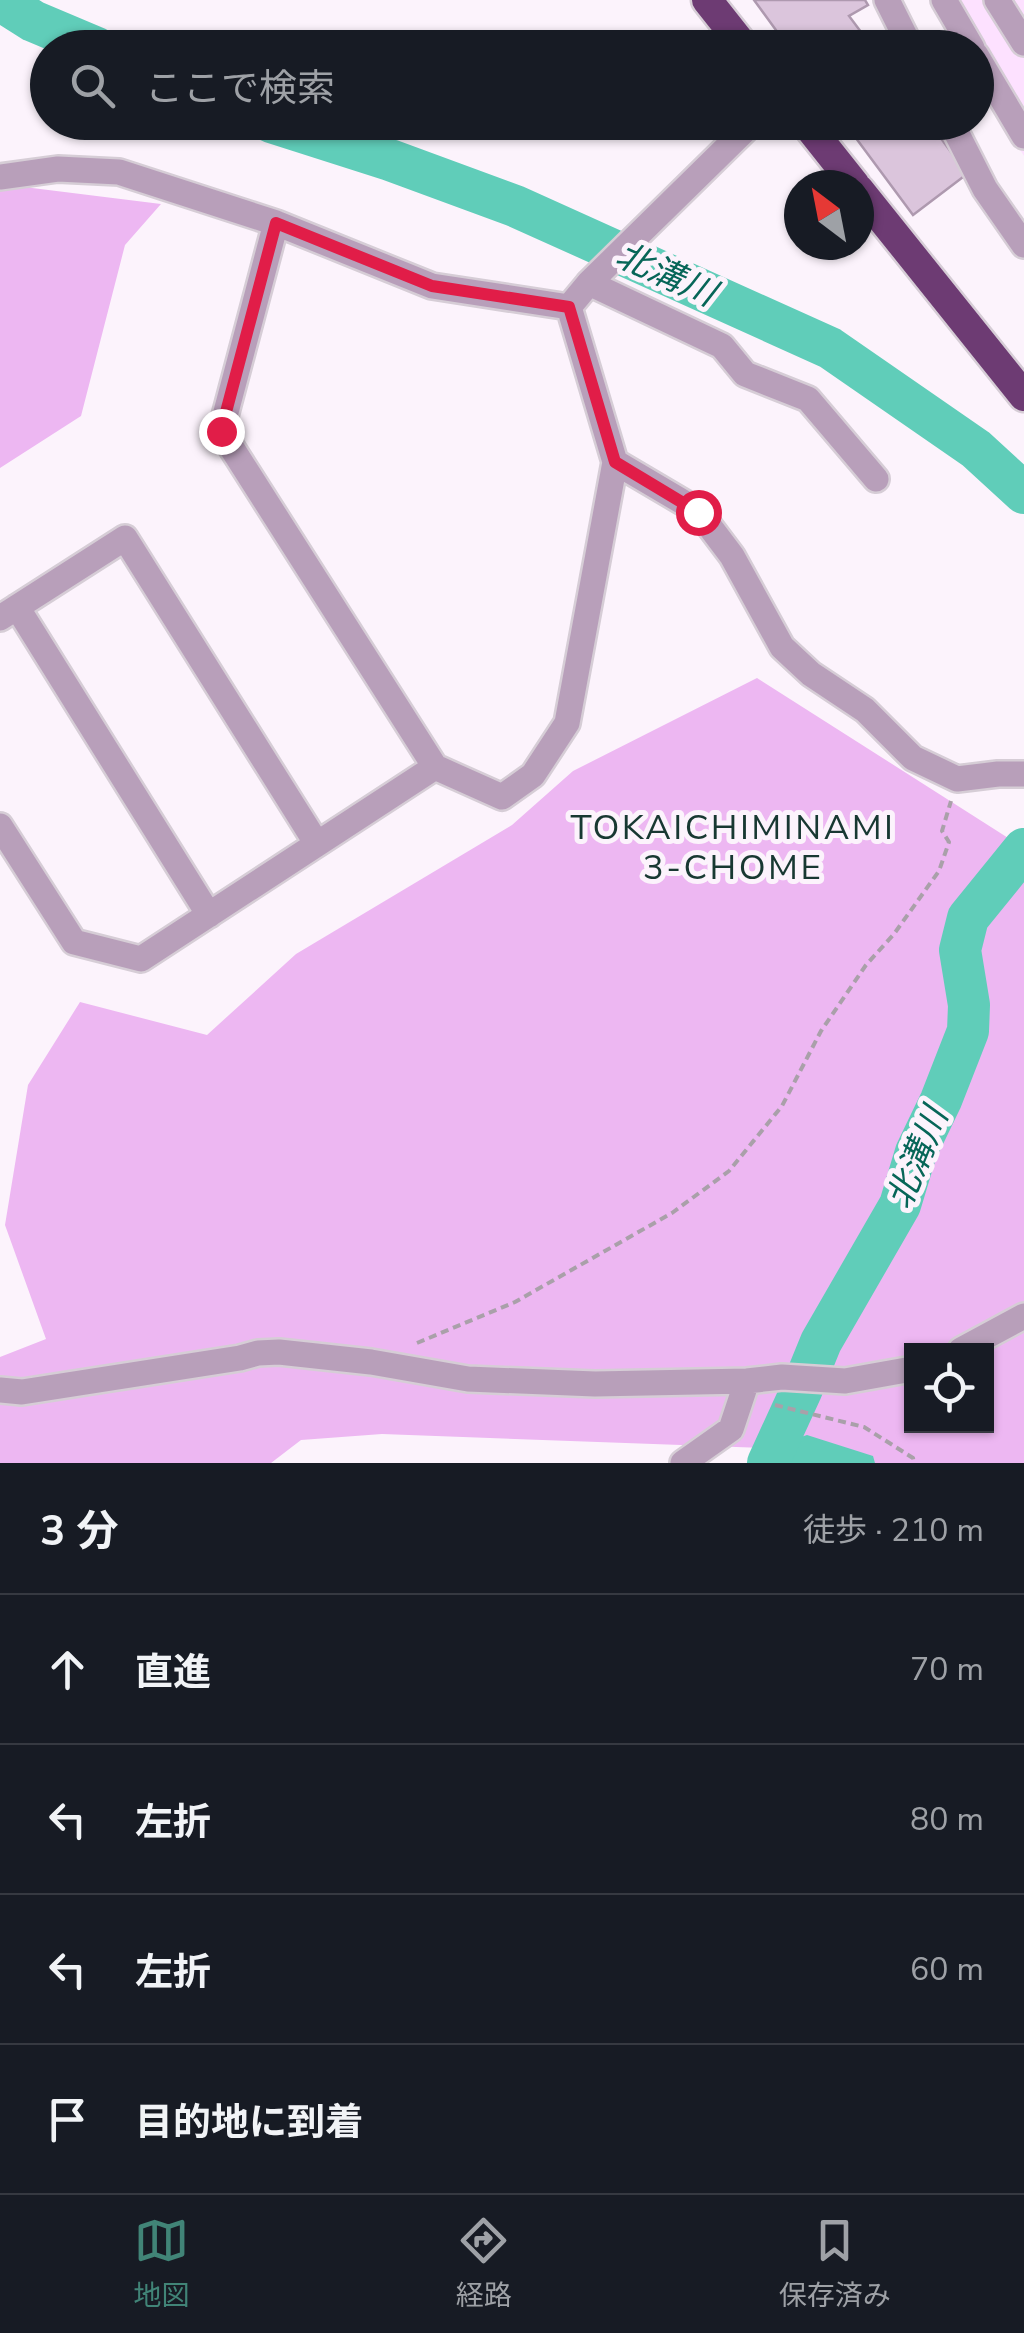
<!DOCTYPE html>
<html lang="ja">
<head>
<meta charset="utf-8">
<style>
  body { margin:0; font-family:"Nunito Sans","Noto Sans JP",sans-serif; background:#20242c; color:#f1f3f6 }
  .controls { position:absolute; right:30px; bottom:30px; display:grid; overflow:hidden; border-radius:0px; box-shadow:0 2px 8px #0004 }
  .controls button { width:90px; height:90px; display:grid; place-items:center; padding:0; border:0; border-bottom:2px solid #363941; background:#171b24; color:#f1f3f6; font:50px sans-serif }
  .compass { position:absolute; left:784px; top:170px; width:90px; height:90px; border-radius:50%; background:#171b24; box-shadow:0 2px 8px #0004; rotate:328deg }
  .stop { position:absolute; width:30px; height:30px; margin:-22px; border:8px solid #e11d48; border-radius:50%; background:#fff }
  .stop.end { background:#e11d48; border-color:#fff; box-shadow:0 2px 10px #0008 }
  .list { margin:0; padding:0; list-style:none }
  h2 { display:flex; justify-content:space-between; align-items:center; height:130px; margin:0; padding:0 40px; font-size:42px }
  h2 small { font-size:32px; font-weight:400; color:#9ea1a6 }
  .list li { display:grid; grid-template-columns:65px 1fr auto; gap:30px; align-items:center; box-sizing:border-box; height:150px; padding:0 40px; border-top:2px solid #363941 }
  .list b { display:block; font-size:38px; white-space:nowrap }
  .list em { font-size:32px; font-style:normal; color:#9ea1a6 }
  .icon { flex:none; width:55px; height:55px; fill:none; stroke:currentColor; stroke-width:2; stroke-linecap:round; stroke-linejoin:round }
  .map { position:relative; flex:none; width:1024px; height:1463px; overflow:hidden }
  .search { position:absolute; background:#171b24; box-shadow:0 2px 8px #0004; left:30px; right:30px; top:30px; height:110px; display:flex; align-items:center; gap:25px; box-sizing:border-box; padding:0 35px; border-radius:55px; color:#9ea1a6; font-size:38px }
  .sheet { height:730px; background:#171b24 }
  nav { display:flex; justify-content:space-around; align-items:center; box-sizing:border-box; height:140px; border-top:2px solid #363941; background:#171b24; font-size:28px; color:#9ea1a6 }
  nav a { display:grid; justify-items:center; gap:5px }
  nav .on { color:#418477 }
  .map>svg:first-child { display:block }
  .built { fill:#fde1ff }
  .green { fill:#edb7f2; fill-rule:evenodd }
  .water { fill:#60cdb9 }
  .lines { fill:none; stroke-linecap:round; stroke-linejoin:round }
  .river { stroke:#60cdb9; stroke-width:42 }
  .building { fill:#dbc5dc; stroke:#ae99af; stroke-width:2.5 }
  .minor-casing { stroke:#d6cdd6; stroke-width:30 }
  .highway-casing { stroke:#d6cdd6; stroke-width:35 }
  .path { stroke:#a9a0a9; stroke-width:4; stroke-dasharray:8 5; stroke-linecap:butt }
  .minor { stroke:#b89fba; stroke-width:25 }
  .highway { stroke:#6d3b73; stroke-width:30 }
  .route { stroke:#e11d48; stroke-width:12 }
  .labels { text-anchor:middle; stroke-width:10; stroke-linejoin:round; paint-order:stroke }
  .water-label { font-size:35px; font-style:italic; fill:#076658; stroke:#fcf3fc }
  .neighbourhood-label { font-size:35px; letter-spacing:2.5px; fill:#183832; stroke:#fcf3fc }
</style>
</head>
<body>
<div class="map">
<svg width="1024" height="1463" viewBox="0 0 1024 1463">
  <rect width="100%" height="100%" fill="#fcf3fc"/>
  <path class="built" d="M932,0H1024V156L977,83L976,48L957,47Z"/>
  <path class="green" d="M0,184L161,204L125,245L81,416L0,468Z
    M757,678L1024,848V1463H851L790,1449L382,1434L301,1440L271,1463H0V1357L46,1339L5,1225L28,1085L80,1002L207,1035L296,954L512,825L573,771ZM912,1350H986V1426H912Z"/>
  <path class="water" d="M807,1435L873,1456L875,1463H755L764,1449Z"/>
  <g class="lines">
    <path class="river" d="M0,0L33,21L97,48
      M271,122L390,160L515,206L830,348L976,449L1024,493
      M768,1463L801,1391L821,1342L900,1205L916,1152L941,1100L968,1031L969,1005L960,950L968,918L1024,849"/>
  </g>
  <path class="building" d="M754,0H865L868,5L849,16L873,48H789Z
    M844,122H929L967,174L913,215Z"/>
  <g class="lines">
    <g class="minor-casing">
      <path id="minor" d="M887,0L911,48
        M944,0L972,48
        M997,0L1024,43
        M976,55L1024,136
        M951,122L985,189L1024,245
        M0,177L58,169L119,172L276,223L432,286L569,307L589,283L753,122
        M276,223L221,431L435,767L502,797L533,775L567,723L615,462L569,307
        M589,283L722,346L745,374L808,399L876,479
        M615,462L698,511L732,556L782,647L811,674L865,710L913,758L957,779L998,774H1024
        M17,607L209,915
        M0,618L125,538L317,844
        M0,826L74,942L141,959L435,767
        M961,1350L1024,1316
        M0,1390L22,1392L240,1358L258,1353L279,1352L371,1362L468,1379L595,1384L747,1381L782,1377L845,1381L912,1369
        M683,1463L731,1429L747,1381"/>
    </g>
    <g class="highway-casing">
      <path id="highway" d="M707,0L745,48
        M805,122L855,185
        M859,190L1024,396"/>
    </g>
    <path class="path" d="M417,1343L515,1302L672,1213L729,1171L782,1106L821,1031L866,965L894,934L939,871L949,842L942,831L951,801
      M775,1405L864,1427L913,1458L914,1463"/>
    <use href="#minor" class="minor"/>
    <use href="#highway" class="highway"/>
  </g>
  <g class="lines">
    <path class="route" d="M221,431L276,223L432,286L569,307L615,462L698,512"/>
  </g>
  <g class="labels">
    <g class="water-label">
      <text transform="translate(666 274) rotate(24)" y="12">北溝川</text>
      <text transform="translate(917 1158) rotate(-68)" y="12">北溝川</text>
    </g>
    <g class="neighbourhood-label">
      <text x="733" y="839">TOKAICHIMINAMI<tspan x="733" dy="40">3-CHOME</tspan></text>
    </g>
  </g>
</svg>
<div class="controls">
<button><svg class="icon" aria-label="locate" viewBox="0 0 24 24"><circle cx="12" cy="12" r="6"/><path d="M12 2v4M12 18v4M2 12h4M18 12h4"/></svg></button>
</div>
<svg class="compass" viewBox="-18 -18 36 36"><path d="M0-13l5 13h-10z" fill="#e53935"/><path d="M0 13l5-13h-10z" fill="#9ea1a6"/></svg>
<div class="stop" style="left:698px;top:512px"></div>
<div class="stop end" style="left:221px;top:431px"></div>
<div class="search"><svg class="icon" aria-label="search" viewBox="0 0 24 24"><circle cx="10" cy="10" r="6"/><path d="M15 15l6 6"/></svg>ここで検索</div>
</div>
<section class="sheet">
<h2>3 分<small>徒歩 · 210 m</small></h2>
<ul class="list">
<li><svg class="icon" aria-label="ahead" viewBox="0 0 24 24"><path d="M12 20V5M6 11l6-6 6 6"/></svg><div><b>直進</b></div><em>70 m</em></li>
<li><svg class="icon" aria-label="left" viewBox="0 0 24 24"><path d="M17 20v-9H6M10 6l-5 5 5 5"/></svg><div><b>左折</b></div><em>80 m</em></li>
<li><svg class="icon" aria-label="left" viewBox="0 0 24 24"><path d="M17 20v-9H6M10 6l-5 5 5 5"/></svg><div><b>左折</b></div><em>60 m</em></li>
<li><svg class="icon" aria-label="arrive" viewBox="0 0 24 24"><path d="M6 21V4h12l-3 4 3 4H6"/></svg><div><b>目的地に到着</b></div></li>
</ul>
</section>
<nav>
<a class="on"><svg class="icon" aria-label="map" viewBox="0 0 24 24"><path d="M3 6l6-2 6 2 6-2v14l-6 2-6-2-6 2zM9 4v14M15 6v14"/></svg>地図</a>
<a><svg class="icon" aria-label="directions" viewBox="0 0 24 24"><path d="M12 3l9 9-9 9-9-9zM9 14v-3h6M13 9l2 2-2 2"/></svg>経路</a>
<a><svg class="icon" aria-label="saved" viewBox="0 0 24 24"><path d="M7 4h10v16l-5-4-5 4z"/></svg>保存済み</a>
</nav>
</body>
</html>
